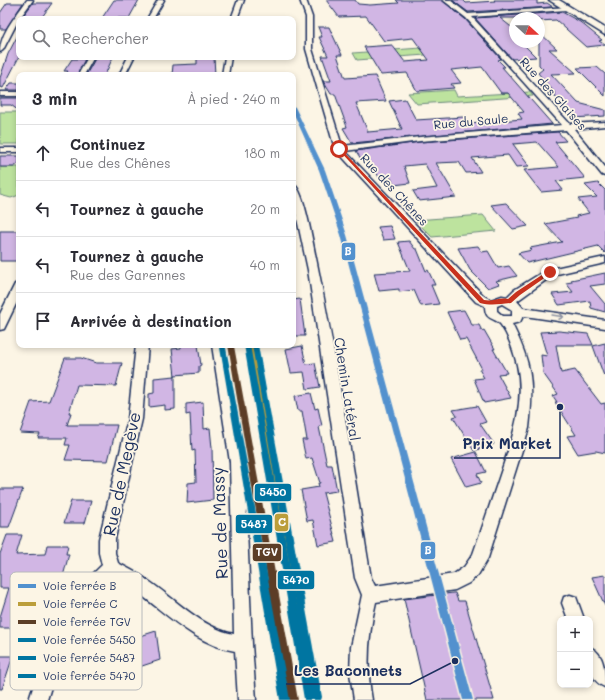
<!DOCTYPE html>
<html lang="fr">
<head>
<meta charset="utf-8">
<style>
  body { margin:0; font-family:Mali,sans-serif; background:#f2f2f3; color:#2b2b33 }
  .controls { position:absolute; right:12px; bottom:12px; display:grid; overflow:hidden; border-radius:8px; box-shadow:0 2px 6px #0003 }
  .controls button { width:36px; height:36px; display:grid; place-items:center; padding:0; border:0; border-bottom:1px solid #e1e1e2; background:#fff; color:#2b2b33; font:20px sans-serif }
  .compass { position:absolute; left:509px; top:12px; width:36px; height:36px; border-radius:50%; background:#fff; box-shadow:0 2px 6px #0003; rotate:111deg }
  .stop { position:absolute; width:12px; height:12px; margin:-9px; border:3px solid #c8321e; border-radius:50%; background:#fff }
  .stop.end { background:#c8321e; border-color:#fff; box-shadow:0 1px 4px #0008 }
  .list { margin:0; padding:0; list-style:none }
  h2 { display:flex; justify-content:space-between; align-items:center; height:52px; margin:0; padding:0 16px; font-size:17px }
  h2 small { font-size:13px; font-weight:400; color:#7c7c81 }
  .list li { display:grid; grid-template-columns:26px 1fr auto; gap:12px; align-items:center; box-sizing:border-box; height:56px; padding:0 16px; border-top:1px solid #e1e1e2 }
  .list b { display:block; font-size:15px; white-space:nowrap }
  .list p { margin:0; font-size:13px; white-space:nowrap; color:#7c7c81 }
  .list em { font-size:13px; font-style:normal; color:#7c7c81 }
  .icon { flex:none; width:22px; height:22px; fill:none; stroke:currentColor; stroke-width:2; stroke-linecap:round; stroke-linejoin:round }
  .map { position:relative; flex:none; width:605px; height:700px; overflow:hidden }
  .search { position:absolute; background:#fff; box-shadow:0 2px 6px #0003; left:16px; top:16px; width:280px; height:44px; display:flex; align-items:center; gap:10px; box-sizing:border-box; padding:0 14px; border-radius:8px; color:#7c7c81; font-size:15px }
  .panel { position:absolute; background:#fff; box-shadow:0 2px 6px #0003; left:16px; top:72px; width:280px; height:276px; border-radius:8px }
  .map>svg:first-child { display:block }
  .green { fill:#bde39e; stroke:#6c897e }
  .building { fill:#d1b6e4; stroke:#1b2f5e }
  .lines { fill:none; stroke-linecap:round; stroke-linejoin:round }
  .minor-casing { stroke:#1b2f5e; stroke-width:3 }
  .secondary-casing { stroke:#1b2f5e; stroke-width:3 }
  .minor { fill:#fcf5e5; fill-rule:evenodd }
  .secondary { fill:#fcf5e5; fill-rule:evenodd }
  .rail-1-casing { stroke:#fcf5e5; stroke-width:3 }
  .rail-2-casing { stroke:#fcf5e5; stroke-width:3 }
  .rail-3-casing { stroke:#fcf5e5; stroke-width:3 }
  .rail-4-casing { stroke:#fcf5e5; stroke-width:3 }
  .rail-5-casing { stroke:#fcf5e5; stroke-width:3 }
  .rail-6-casing { stroke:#fcf5e5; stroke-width:3 }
  .rail-1 { fill:#5291ce; fill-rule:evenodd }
  .rail-2 { fill:#bb9e3b; fill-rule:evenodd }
  .rail-3 { fill:#5c3e26; fill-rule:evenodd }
  .rail-4 { fill:#0075a1; fill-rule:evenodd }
  .rail-5 { fill:#0075a1; fill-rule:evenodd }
  .rail-6 { fill:#0075a1; fill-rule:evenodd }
  .oneway { stroke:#8c92a2 }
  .route { fill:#c8321e }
  .labels { text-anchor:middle; stroke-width:3.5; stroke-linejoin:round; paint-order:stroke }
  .far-street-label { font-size:12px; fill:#1b2f5e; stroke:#fcf5e5 }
  .street-label { font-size:14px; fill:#1b2f5e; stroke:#fcf5e5 }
  .near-street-label { font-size:17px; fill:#1b2f5e; stroke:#fcf5e5 }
  .key { fill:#fcf5e5; stroke:#b8babc; stroke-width:1 }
  .key-label { font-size:11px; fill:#1b2f5e }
  .leader { fill:none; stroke:#1b2f5e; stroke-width:1.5 }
  .callout-dot { fill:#1b2f5e; stroke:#fcf5e5; stroke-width:1.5 }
  .callout-label { font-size:15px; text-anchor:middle; font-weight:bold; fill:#1b2f5e; stroke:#fcf5e5; stroke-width:3.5; stroke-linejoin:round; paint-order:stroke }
  .line-badge { stroke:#fcf5e5; stroke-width:1.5 }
  .badge-label { font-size:11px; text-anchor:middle; font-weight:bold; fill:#fff }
</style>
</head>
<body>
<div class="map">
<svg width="605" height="700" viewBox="0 0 605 700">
  <rect width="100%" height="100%" fill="#fcf5e5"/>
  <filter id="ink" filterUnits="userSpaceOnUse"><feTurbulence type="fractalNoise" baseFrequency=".025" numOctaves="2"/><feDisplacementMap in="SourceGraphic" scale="8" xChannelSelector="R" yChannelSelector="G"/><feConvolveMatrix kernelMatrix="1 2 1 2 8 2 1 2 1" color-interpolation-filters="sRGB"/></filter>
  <g filter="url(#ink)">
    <path class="green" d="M488,43L494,50L357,60L353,53Z
      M454,90L457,96L530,92L533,96L417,104L408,93Z
      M0,112H19V144H0Z
      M0,167H19V195L11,198L0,195Z
      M483,215L496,231L432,237L415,220Z"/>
    <path class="building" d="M114,0H139L129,18H102Z
      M326,0H355L358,4L370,5L399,3L396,0H442L465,19L501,59L498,60L505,67H502L552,124L352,143L343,128L347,127L335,94H331L323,81H331L322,56H328L319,37H322L318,27H329L342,55H337L345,78L375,76L386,101L356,103L368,132L402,129L389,101L405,99L416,120L463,117L468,123L511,120L522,119L518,113L524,112L508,93H501L482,67L451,70L461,83L451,84L454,88L417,91L407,73L381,75L364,47L392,45L405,62L429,60L413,38L384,41L366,16L339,17Z
      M452,0H463L466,3L495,1L494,0H537V4L547,3L553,7L468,12Z
      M7,3H23L6,29H0V13Z
      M33,3H52L42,17H22Z
      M562,12L580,22L602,40L599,41L605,45L586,47L556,20L539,21V18H500L515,30V42H521L536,57L512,59L475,18Z
      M539,32L557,49H549L576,73L551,74L578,103L605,110V116L573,118L561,105L562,104L554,95H556L554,93H555L538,73L543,69L539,65Z
      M19,33V57L3,88L0,87V78L8,54Z
      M98,57H113L105,75H86L95,59Z
      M197,57H214L215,75H172L173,65L197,64Z
      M72,59H85L77,75H65L68,71H64Z
      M597,67L605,74V96L577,68Z
      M11,83H19V90H6Z
      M0,98H19V111L11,105H0Z
      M558,132L566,141L555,142L585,178L556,181L563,190L541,192L524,170L559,167L537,142L513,144L529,166L516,167L508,155L472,158L481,172L466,173L459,162L436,163L456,197L419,201L413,191L437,188L425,164L404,166L410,183L394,185L391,178L380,179L375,170H371L366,159H361L356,151L420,142Z
      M0,156H19V163L14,167H0Z
      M598,183L605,190V253L598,246L527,263L518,253L532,250L530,248L562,242L545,224L577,218L576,216L589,213L578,199L597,197L585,185Z
      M506,203L528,226L513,229L491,205Z
      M390,226L395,239L383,240L378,227Z
      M0,231H19V261H0Z
      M409,241L415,249H417L426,271L428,270L435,285H431L439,304L421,306L414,290L399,292V289L379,291L374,273L410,271L398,242Z
      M478,246L482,252L488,251L498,268L509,266L517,276L496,281L499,284L488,288L470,270L458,248Z
      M605,273V284L590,286L605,304V312L591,308L590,301L559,305L552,294L573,292L566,283L572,282L571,280Z
      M300,299L305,336H293V300Z
      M464,310L472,325H479L482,331L484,330L495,349H493L507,373L498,374L511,398L484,403L474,379L484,378L479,369H482L466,339L460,340L447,312Z
      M559,331L588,334L593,345H556L561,373L575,370L601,404L605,403V453L596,451L578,454L567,436L576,435L555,402H557L553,396L558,394L543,373L541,355L547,356L540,332Z
      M605,343V375L604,376L593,346Z
      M181,345H198L201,365L199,366V373L175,375V409L165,410V405L149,407V394L154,393V378L175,376L172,349L181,348Z
      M302,346L306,364L315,363L320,387L307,389L304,372L291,373L286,349Z
      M65,358H81L96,363H122L116,386L77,385L69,413H71L67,425H117L108,461L65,460L70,445H65L67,438H38L40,434L20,433L31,402L49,401Z
      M311,393L315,409L318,408L322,426L319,427L327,465H332L337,491L323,493L336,542L318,545L313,520L307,521L301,490L319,487L318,483H320L312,458L306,459L302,440H307L302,411H298L295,396Z
      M203,402L204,429L210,428L212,448L213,500L187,503L188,483L196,482L195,450L192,451L190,414L186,415V404Z
      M477,406L486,422L480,424L494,444L474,451L453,417L457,416L453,410Z
      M476,452L486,472L477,474L481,483L466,487L451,459Z
      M0,489H23L9,527H0Z
      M71,501H91L85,523H64Z
      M7,535H22L16,555L45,554L47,545H68L66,554H69L62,580L63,587H33L21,628H0V617L9,588H0V554Z
      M605,575V606L592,577Z
      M453,593H455L458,601H465L494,700H427L404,599Z
      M130,610L134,638L156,631L160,660L124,672L121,642L101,649L98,618Z
      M0,656H13L2,689H0Z"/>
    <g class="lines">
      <g class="minor-casing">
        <path id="minor" d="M27,0H33L19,19L3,50L0,52C0,33 17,15 27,0Z
          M158,0H164L153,19H147Z
          M238,0H244L237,19H231Z
          M300,0H306L312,17V49L342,146L420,137L562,125L466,18L443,0H450L468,14L568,7L566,10L472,17L570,124L605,122V126L574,129L605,167V176L602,175L566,130L420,141L345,151L484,296L491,300L502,296L507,297L514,290L546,270L605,257V263L553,275L517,301L523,308L605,320V328L525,316H523L520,322L512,324C532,364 534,384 529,428L488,558L478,575L469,583L455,590L376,602C368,635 366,667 372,700H354L350,673L351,647L362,595L355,578L308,270L293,200V184C304,187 313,245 316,258C338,364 353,471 371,578L375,586L454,574L464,567L473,554C482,529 490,504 499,478C511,442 526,404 517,365C514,352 509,337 501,325C496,317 485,322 485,306L476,302L335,149L306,49V17ZM502,304L512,310V316H503L497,311V306Z
          M88,57H94L84,75H78Z
          M128,57H134L125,75H119Z
          M225,57H231L228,75H222Z
          M0,92H19V96H0Z
          M0,148H19V152H0Z
          M19,283V298L4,329L0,330V314L15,284Z
          M136,345H148L142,419L115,539V553L118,563C127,568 138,573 147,580C173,597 203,629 234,634L230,462L212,345H224L244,462L252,644L256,700H238L235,651C197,645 167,614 137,592C130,587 121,583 113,578L72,618L47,700H29L59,607L102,565L99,553V539L128,419Z
          M570,595L576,597L584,619H568L562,603L564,597Z
          M590,647C605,654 605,671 605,687C588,680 590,663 590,647Z"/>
      </g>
      <g class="secondary-casing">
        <path id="secondary" d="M549,0H559L605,28V35Z"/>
      </g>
      <use href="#minor" class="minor"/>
      <use href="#secondary" class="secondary"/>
      <g class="rail-1-casing">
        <path id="rail-1" d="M293,106L295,107L325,170L347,235L473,700H463L341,235L319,170L293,112Z"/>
      </g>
      <g class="rail-2-casing">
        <path id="rail-2" d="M247,345H253L318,700H308Z"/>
      </g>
      <g class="rail-3-casing">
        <path id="rail-3" d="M228,345H234V346L298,700H288Z"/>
      </g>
      <g class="rail-4-casing">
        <path id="rail-4" d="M244,345H250L314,700H304V699Z"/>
      </g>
      <g class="rail-5-casing">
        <path id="rail-5" d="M223,345L226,348L290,700H280L220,348Z"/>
      </g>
      <g class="rail-6-casing">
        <path id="rail-6" d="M252,345H258L322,697L321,700H313L312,697Z"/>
      </g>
      <use href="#rail-1" class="rail-1"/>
      <use href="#rail-2" class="rail-2"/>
      <use href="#rail-3" class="rail-3"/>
      <use href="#rail-4" class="rail-4"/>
      <use href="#rail-5" class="rail-5"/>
      <use href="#rail-6" class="rail-6"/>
    </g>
    <defs><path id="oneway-shaft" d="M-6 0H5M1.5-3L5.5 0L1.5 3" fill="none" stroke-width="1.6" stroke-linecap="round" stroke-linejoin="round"/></defs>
    <use class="oneway" href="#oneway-shaft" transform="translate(558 316) rotate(9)"/>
  </g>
  <path class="route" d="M337,148H340L484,300C493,302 499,297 508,299L516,292L548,271L553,272L520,295L511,303C500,304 491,306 480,303Z"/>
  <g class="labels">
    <g class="far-street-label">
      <text transform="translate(553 94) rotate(48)" y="4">Rue des Glaises</text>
      <text transform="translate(471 122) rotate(-5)" y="4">Rue du Saule</text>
      <text transform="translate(394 190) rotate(47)" y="4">Rue des Chênes</text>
    </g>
    <g class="street-label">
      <text transform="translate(347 389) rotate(81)" y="5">Chemin Latéral</text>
    </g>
    <g class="near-street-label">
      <text transform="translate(122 474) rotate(-78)" y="6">Rue de Megève</text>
      <text transform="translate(220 523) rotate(-92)" y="6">Rue de Massy</text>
    </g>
  </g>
  <rect x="10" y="572" width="132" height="118" rx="6" class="key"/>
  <rect x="18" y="584" width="18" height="4" fill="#5291ce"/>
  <rect x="18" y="602" width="18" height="4" fill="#bb9e3b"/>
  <rect x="18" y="620" width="18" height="4" fill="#5c3e26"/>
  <rect x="18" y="638" width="18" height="4" fill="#0075a1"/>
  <rect x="18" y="656" width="18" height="4" fill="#0075a1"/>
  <rect x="18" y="674" width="18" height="4" fill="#0075a1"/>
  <g class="key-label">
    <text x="43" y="590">Voie ferrée B</text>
    <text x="43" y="608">Voie ferrée C</text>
    <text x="43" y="626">Voie ferrée TGV</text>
    <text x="43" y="644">Voie ferrée 5450</text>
    <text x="43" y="662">Voie ferrée 5487</text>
    <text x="43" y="680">Voie ferrée 5470</text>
  </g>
  <path class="leader" d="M560 407L560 458H454M455 661L410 684H286"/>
  <g class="callout-dot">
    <circle cx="560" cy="407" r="4"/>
    <circle cx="455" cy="661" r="4"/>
  </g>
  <g class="callout-label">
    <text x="507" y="449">Prix Market</text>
    <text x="348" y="676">Les Baconnets</text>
  </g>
  <g class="line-badge">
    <rect x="341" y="242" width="15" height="19" rx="4" fill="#5291ce"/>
    <rect x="254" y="483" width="38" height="19" rx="4" fill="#0075a1"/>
    <rect x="274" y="513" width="15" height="19" rx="4" fill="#bb9e3b"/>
    <rect x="235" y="514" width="38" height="20" rx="4" fill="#0075a1"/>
    <rect x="420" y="541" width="16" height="19" rx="4" fill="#5291ce"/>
    <rect x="252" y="543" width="30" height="19" rx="4" fill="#5c3e26"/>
    <rect x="277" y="570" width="38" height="20" rx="4" fill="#0075a1"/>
  </g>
  <g class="badge-label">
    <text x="348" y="255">B</text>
    <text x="273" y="496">5450</text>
    <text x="282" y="526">C</text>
    <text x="254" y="528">5487</text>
    <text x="428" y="554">B</text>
    <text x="267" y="556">TGV</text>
    <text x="296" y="584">5470</text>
  </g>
</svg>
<div class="controls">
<button>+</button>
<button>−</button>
</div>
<svg class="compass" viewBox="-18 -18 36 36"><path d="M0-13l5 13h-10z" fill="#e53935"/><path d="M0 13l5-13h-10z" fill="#7c7c81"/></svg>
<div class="stop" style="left:339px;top:149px"></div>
<div class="stop end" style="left:550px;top:272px"></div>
<div class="search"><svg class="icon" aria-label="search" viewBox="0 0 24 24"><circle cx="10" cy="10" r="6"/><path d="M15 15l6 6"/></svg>Rechercher</div>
<section class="panel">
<h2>3 min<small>À pied · 240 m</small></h2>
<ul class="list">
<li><svg class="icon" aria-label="ahead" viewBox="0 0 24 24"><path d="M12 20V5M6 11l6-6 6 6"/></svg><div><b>Continuez</b><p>Rue des Chênes</p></div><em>180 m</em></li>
<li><svg class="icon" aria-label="left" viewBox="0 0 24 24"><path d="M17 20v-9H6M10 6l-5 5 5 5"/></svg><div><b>Tournez à gauche</b></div><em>20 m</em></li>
<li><svg class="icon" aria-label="left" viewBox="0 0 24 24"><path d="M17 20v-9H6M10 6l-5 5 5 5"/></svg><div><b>Tournez à gauche</b><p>Rue des Garennes</p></div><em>40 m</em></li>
<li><svg class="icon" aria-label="arrive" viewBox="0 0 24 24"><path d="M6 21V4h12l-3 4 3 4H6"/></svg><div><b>Arrivée à destination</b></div></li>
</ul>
</section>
</div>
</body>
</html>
